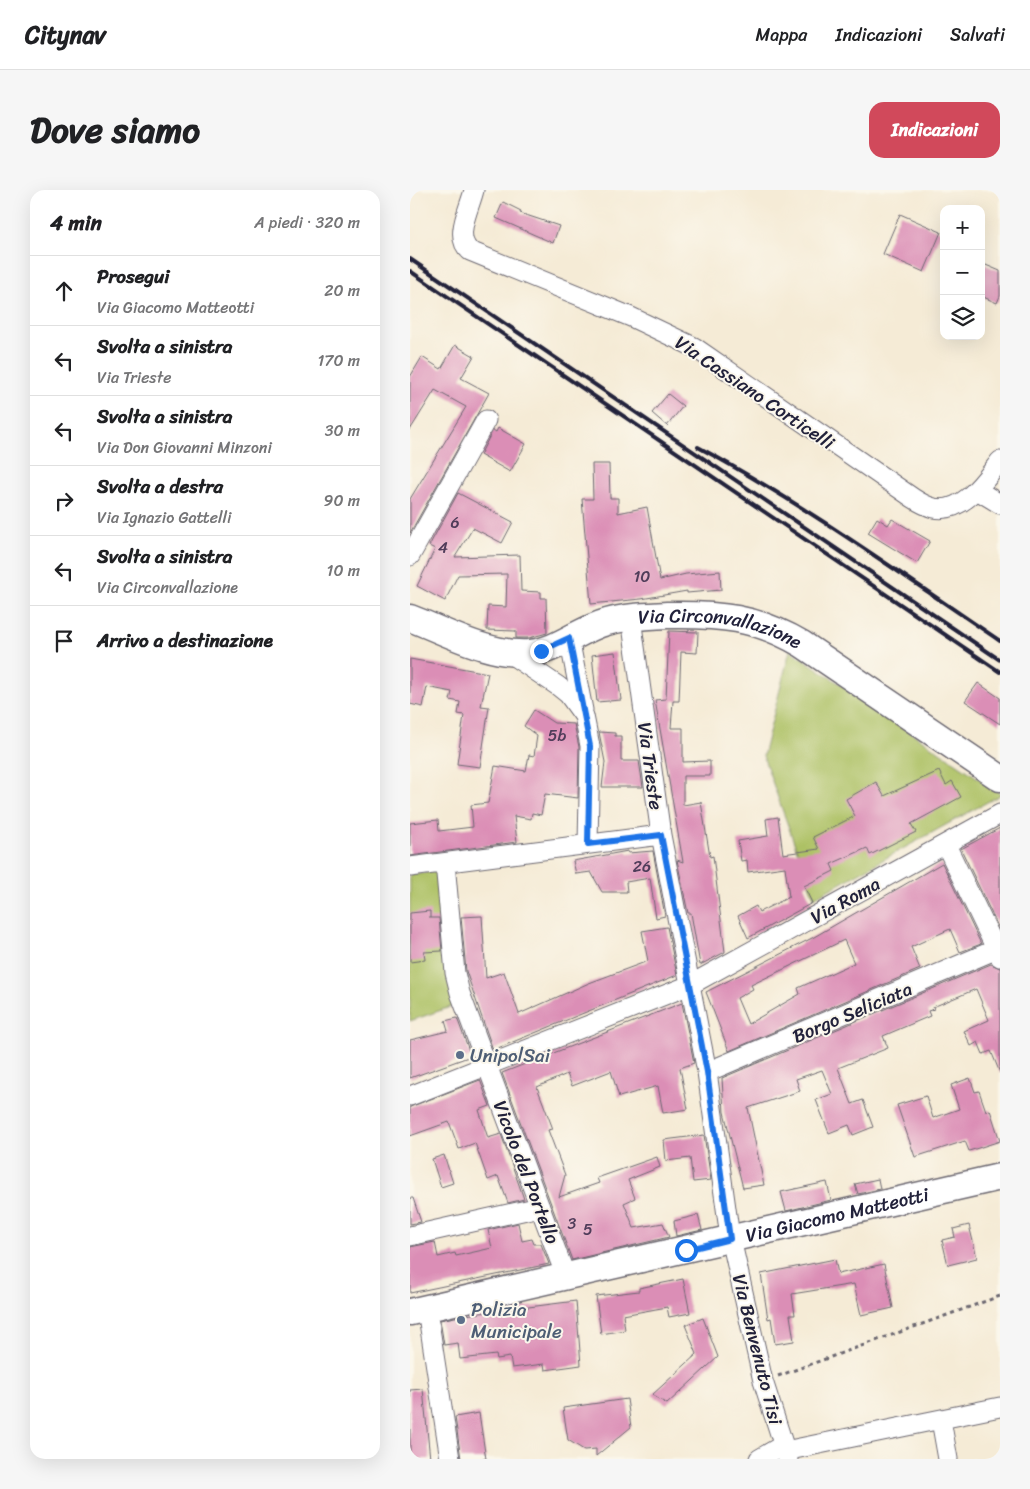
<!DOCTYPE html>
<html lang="it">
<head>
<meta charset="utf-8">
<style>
  body { margin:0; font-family:Sriracha,sans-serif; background:#f6f6f6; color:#202124 }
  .controls { position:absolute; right:15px; top:15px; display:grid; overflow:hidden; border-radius:10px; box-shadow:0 5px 20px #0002 }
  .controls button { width:45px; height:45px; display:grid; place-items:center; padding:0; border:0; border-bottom:1px solid #e0e0e0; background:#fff; color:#202124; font:25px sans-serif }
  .stop { position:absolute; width:15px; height:15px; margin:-11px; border:4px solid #1a73e8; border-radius:50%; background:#fff }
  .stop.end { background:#1a73e8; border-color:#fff; box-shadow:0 1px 5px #0008 }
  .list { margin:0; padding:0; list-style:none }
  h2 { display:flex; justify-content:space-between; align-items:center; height:65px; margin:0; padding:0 20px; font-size:21px }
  h2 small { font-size:16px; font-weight:400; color:#757577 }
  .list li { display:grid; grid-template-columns:32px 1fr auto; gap:15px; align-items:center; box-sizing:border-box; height:70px; padding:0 20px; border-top:1px solid #e0e0e0 }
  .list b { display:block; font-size:19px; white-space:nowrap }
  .list p { margin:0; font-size:16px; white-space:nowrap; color:#757577 }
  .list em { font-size:16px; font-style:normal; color:#757577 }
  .icon { flex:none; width:28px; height:28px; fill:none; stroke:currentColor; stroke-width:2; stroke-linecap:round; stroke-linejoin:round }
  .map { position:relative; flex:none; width:590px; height:1269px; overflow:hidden; border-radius:15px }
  header { display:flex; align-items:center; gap:30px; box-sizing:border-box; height:70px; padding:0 25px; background:#fff; border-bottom:1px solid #e0e0e0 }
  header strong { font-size:24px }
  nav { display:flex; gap:28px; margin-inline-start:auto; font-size:18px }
  .intro { display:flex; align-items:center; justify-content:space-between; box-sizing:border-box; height:120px; padding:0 30px }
  h1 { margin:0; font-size:35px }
  .button { padding:12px 22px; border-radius:15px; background:#d1495b; color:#fff; font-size:18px; font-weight:700 }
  main { display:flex; gap:30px; padding:0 30px }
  aside { flex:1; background:#fff; border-radius:15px; box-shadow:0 5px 20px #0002 }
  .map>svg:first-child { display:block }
  .garden { fill:#adc165; stroke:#687250 }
  .building { fill:#db8eb6; fill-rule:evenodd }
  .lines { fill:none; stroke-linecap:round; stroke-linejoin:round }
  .street-casing { stroke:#6c6871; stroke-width:21 }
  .secondary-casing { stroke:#6c6871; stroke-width:29 }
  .path { stroke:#6c6871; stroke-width:3; stroke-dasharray:4 4; stroke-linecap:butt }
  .street { stroke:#fff; stroke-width:19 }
  .secondary { stroke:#fff; stroke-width:26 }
  .rail { stroke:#22223b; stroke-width:4 }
  .route { stroke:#1a73e8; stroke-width:6 }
  .service-dot { fill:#5c6f8a; stroke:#fbf7ec; stroke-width:2 }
  .labels { text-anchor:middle; stroke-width:4; stroke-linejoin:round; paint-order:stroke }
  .number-label { font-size:16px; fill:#503d5a }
  .street-label { font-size:19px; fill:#22223b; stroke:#fbf7ec }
  .service-label { font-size:19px; fill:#4e5e75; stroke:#fbf7ec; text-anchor:start }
</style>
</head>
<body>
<header>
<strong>Citynav</strong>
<nav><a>Mappa</a><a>Indicazioni</a><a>Salvati</a></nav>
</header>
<div class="intro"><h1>Dove siamo</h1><a class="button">Indicazioni</a></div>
<main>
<aside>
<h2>4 min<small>A piedi · 320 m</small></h2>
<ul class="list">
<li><svg class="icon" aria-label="ahead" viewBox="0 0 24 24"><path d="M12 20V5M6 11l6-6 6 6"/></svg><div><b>Prosegui</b><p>Via Giacomo Matteotti</p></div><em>20 m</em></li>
<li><svg class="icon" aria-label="left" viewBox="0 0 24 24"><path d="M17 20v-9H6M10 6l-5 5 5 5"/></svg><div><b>Svolta a sinistra</b><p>Via Trieste</p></div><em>170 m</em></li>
<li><svg class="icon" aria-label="left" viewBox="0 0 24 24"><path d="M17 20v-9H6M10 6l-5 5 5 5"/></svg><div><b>Svolta a sinistra</b><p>Via Don Giovanni Minzoni</p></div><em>30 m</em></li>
<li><svg class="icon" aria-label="right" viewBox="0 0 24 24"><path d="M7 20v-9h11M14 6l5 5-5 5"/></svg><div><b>Svolta a destra</b><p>Via Ignazio Gattelli</p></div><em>90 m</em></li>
<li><svg class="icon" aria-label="left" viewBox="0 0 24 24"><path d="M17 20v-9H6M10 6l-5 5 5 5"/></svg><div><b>Svolta a sinistra</b><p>Via Circonvallazione</p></div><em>10 m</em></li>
<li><svg class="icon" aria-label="arrive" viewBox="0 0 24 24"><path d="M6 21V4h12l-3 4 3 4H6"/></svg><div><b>Arrivo a destinazione</b></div></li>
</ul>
</aside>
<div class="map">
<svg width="590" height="1269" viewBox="0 0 590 1269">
  <rect width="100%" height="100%" fill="#fbf7ec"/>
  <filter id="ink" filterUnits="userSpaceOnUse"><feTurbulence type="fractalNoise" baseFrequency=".02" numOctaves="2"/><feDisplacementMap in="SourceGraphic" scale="10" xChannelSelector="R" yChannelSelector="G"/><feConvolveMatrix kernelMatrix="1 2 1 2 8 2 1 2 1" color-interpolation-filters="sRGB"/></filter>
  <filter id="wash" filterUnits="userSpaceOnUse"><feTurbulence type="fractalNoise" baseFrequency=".0096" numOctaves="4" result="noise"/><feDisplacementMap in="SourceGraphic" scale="20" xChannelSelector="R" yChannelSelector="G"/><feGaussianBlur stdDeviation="1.12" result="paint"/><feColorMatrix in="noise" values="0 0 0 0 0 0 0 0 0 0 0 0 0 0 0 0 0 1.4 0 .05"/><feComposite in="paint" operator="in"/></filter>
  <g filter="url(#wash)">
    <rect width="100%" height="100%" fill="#f5ebd6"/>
    <path class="garden" d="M380,460L590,603V605L404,708L353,566Z
      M29,681L49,814L0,831V684Z"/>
    <g id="blocks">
      <path class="building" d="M93,12L111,21L110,23L149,36L143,53L86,28Z
        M490,24L531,42L514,82L473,64Z
        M571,73L590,81V106L587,113L571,106Z
        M45,155L64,166L51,188L79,203L0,343V309L56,217L25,200L0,240V187L12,167L31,179Z
        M258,204L273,216L257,236L242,223Z
        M88,238L116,254L100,282L70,265L83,240L86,242Z
        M182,274H199L200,308H208V323L237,317L250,390L276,384L310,381L311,400L277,403V401L231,409L181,414L172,309H183Z
        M48,303L103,332L92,353L63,338L45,367L110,365L111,401L131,402V408H136L137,443L119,448H106V441L77,440L78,416L96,417L97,384L48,385L35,411L7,396L25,359L19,356Z
        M467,328L478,335L482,329L520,351L507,373L458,343Z
        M259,441L288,442L287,463L271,462L269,511H263L261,538H273V572L300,571V586H273V615L291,612L300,667L303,666L315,762L290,775L281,723H278L267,670L273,672L245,510L256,509Z
        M205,462L211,510L187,512L182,465Z
        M0,469L78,483L71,516L79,517L70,577L47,574L54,525L48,524L50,512L40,510L42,502L17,497L13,517L0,514Z
        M568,493L590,508V534L555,511Z
        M124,520L144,533L164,534L169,557L168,608L135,604L131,625L122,623L121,629L104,626L107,652L0,666V633L28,630L29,641L63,637L61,615L78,613L85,576L116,581L119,565L124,566L127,546L114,536Z
        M189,542L205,543V546H211V571H229L233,597H192L195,572Z
        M529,581L536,595L542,591L551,607L501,634L506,642L460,665L457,658L421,674L424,681L394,696L402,713L338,748L328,726L346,716L349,722L379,707L375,677L338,682L337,670L331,671L328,651L358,646L356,629L368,627L373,664L409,659L403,647L445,626L436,609L466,592L474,606Z
        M590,638V741L551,659Z
        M218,661V663L243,661L255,726L246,728L240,688L216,692L217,702H192L181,682L166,684L163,671Z
        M532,673L571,754L550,762L540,739L501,757L510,779L319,861L296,802L404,747ZM434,750L444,773L388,798L390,804L338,834L327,808L343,799L341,795Z
        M20,721V728H29L32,761L14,762L15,770L0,772V723Z
        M72,726L76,788L94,782L109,824L179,793L238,771L232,741L257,737L267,785L83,860L56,781L51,727Z
        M581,774L590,778V883L581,861L573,864L568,852L561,856L554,841L579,830L566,799L523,817L524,819L518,821L520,826L473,846L478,858L428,878L442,914L453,910L463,937L443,945L439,935L419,943L406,910L422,904L412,880L386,889L390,901L338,918L354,995L333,998L314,922L312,888Z
        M272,813L284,873L270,878L278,919L253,923L248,896L209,907L201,881L162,896L157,884L127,897L143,939L138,940L155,985L149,1007L189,993L187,988L247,967L250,977L218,990L225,1008L214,1013L224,1038L253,1033L259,1047L162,1070L92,883Z
        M47,828L61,866L0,888V850L38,841L35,831Z
        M560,888L565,902L569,901L576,921L580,920L590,951L559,961L555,951L505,967L487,915L516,906L523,928L549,919L541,895Z
        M70,890L80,916L69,920L78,948L91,944L114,1009L98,1013L88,986L78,990L65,953L49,959L39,932L0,946V917Z
        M294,945L301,990L283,992L280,968L256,971L254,950Z
        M34,965L43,993L31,997L22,969Z
        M468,989L470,999L448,1004L445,994Z
        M417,992L421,1010L376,1021L371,1002Z
        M0,1008H3L11,1032L0,1034Z
        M288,1025L292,1040L266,1046L264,1031Z
        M108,1033L112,1051L122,1049L124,1054H131L139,1074L0,1103V1057L25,1052L28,1067L45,1063L46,1066L82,1058L78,1040Z
        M559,1035L567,1068L538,1075L532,1050L545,1047L543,1039Z
        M425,1069L428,1084L474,1074L483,1118L451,1125L444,1094L382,1104L385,1125H380L384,1151L365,1154L361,1128L358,1129L351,1084Z
        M273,1089L280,1123L259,1127L257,1117L213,1125L215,1140L191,1144L186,1106L229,1101V1098Z
        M166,1111L171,1175L135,1180L134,1174L102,1178L100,1167L87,1169L86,1165L50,1169L48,1153L34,1155L30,1130L55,1125Z
        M293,1128L308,1167L257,1214L242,1205L287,1164L275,1135Z
        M13,1199L20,1269H0V1200Z
        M217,1209L221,1237L186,1266V1259L174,1260L158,1250L153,1218Z
        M69,1223L76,1269H51L45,1227Z"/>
    </g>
  </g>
  <g filter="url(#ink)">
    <use href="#blocks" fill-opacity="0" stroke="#6c6871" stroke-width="1"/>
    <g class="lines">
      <g class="street-casing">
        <path id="street" d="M64,0C60,18 43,47 60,61L221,127L284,157L503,308C509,312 516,316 524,318C553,324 575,290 590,271
          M567,300L590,314
          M0,366L76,230
          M221,428L251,645L297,882L319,1040L353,1191L378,1269
          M159,448L173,520
          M99,463L148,496L158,504L174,526L180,556L178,654
          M536,655L590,767
          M35,673L45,783L50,803L156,1087
          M0,677L251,645
          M297,882L587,759
          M0,906L280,795L590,624
          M0,1046L130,1017
          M17,1119L40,1269
          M531,1230L538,1269
          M375,1261L590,1217
          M349,1269L373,1255"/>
      </g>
      <g class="secondary-casing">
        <g id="secondary">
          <path id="s1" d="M0,428C37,442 79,466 120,463C147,461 170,439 197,432C216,426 237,426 257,425C310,424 346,427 392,454L590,588"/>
          <path id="s2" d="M0,1122L590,987"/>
        </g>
      </g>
      <path class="path" d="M368,1186L590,1106"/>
      <use href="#street" class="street"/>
      <use href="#secondary" class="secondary"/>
      <path class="rail" d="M0,69L590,470
        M0,81L590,482
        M288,257C394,314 491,384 590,451"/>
    </g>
  </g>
  <g class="lines" filter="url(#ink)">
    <path class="route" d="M131,461L159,448L180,556L178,654L251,645L297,882L320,1049L276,1060"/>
  </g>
  <g class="service-dot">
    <circle cx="50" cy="865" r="5"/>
    <circle cx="51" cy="1130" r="5"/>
  </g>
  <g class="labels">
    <g class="number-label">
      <text x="45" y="338">6</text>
      <text x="33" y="363">4</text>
      <text x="232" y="392">10</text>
      <text x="147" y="551">5b</text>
      <text x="232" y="682">26</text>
      <text x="162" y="1039">3</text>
      <text x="178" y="1045">5</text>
    </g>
    <g class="street-label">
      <text transform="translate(345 202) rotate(34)" y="7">Via Cassiano Corticelli</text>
      <text dy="7" stroke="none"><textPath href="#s1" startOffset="325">Via Circonvallazione</textPath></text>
      <text transform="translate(241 576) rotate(82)" y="7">Via Trieste</text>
      <text transform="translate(435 710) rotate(-29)" y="7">Via Roma</text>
      <text transform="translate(442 822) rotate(-23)" y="7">Borgo Seliciata</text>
      <text transform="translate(117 982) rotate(69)" y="7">Vicolo del Portello</text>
      <text dy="7" stroke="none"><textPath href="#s2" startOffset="438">Via Giacomo Matteotti</textPath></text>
      <text transform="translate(348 1159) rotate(76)" y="7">Via Benvenuto Tisi</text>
    </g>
    <g class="service-label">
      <text x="60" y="872">UnipolSai</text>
      <text x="61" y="1126">Polizia<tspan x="61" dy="22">Municipale</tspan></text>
    </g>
  </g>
</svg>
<div class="controls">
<button>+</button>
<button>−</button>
<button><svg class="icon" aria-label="layers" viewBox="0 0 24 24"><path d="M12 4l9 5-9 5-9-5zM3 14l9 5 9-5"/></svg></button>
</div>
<div class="stop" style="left:276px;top:1060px"></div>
<div class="stop end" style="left:131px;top:461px"></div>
</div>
</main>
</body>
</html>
